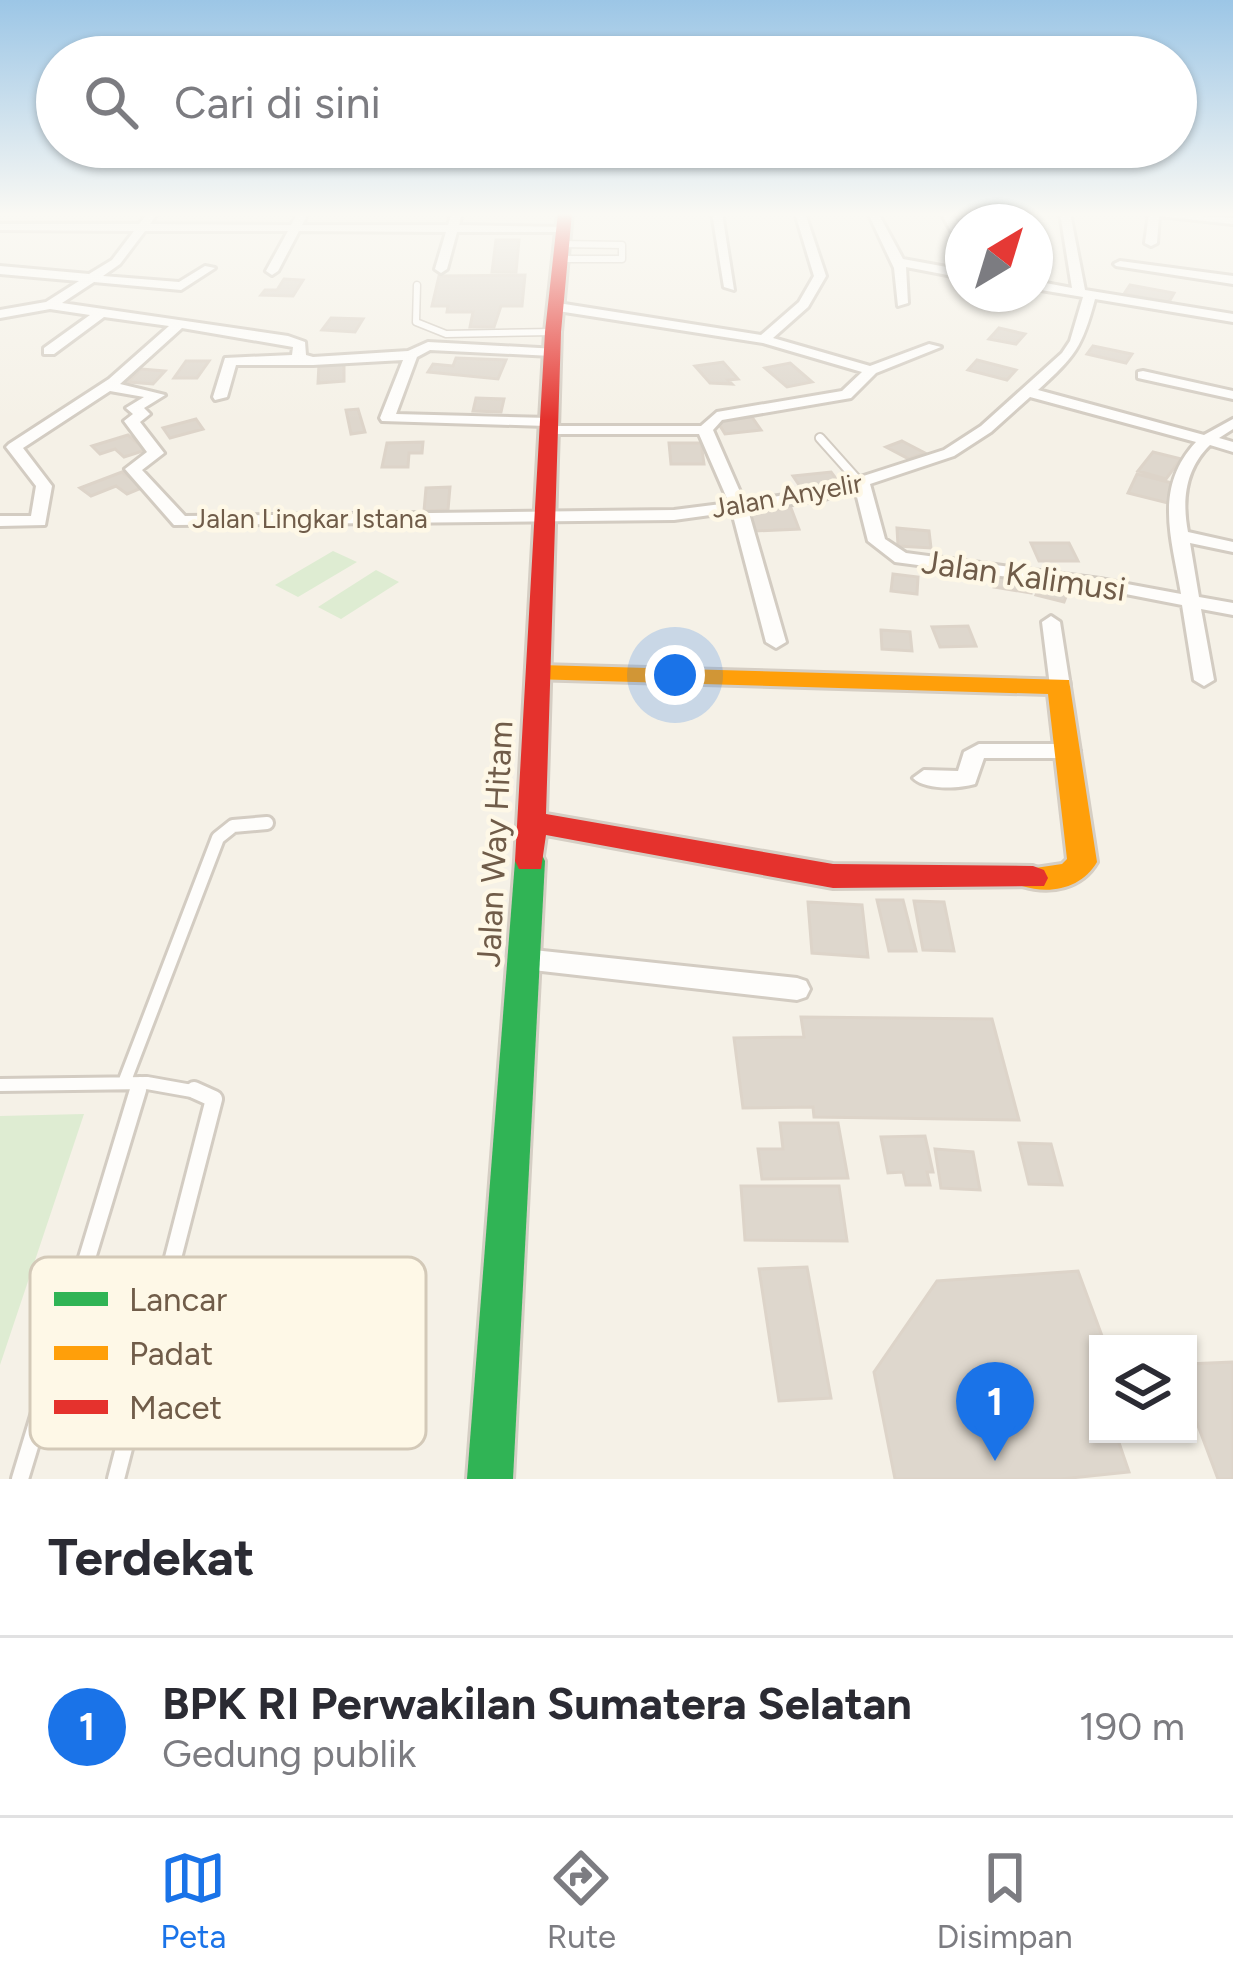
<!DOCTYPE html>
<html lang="id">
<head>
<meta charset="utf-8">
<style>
  body { margin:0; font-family:Figtree,sans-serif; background:#f7f7f7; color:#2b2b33 }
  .controls { position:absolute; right:36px; bottom:36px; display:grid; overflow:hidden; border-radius:0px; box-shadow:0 3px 9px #0004 }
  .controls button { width:108px; height:108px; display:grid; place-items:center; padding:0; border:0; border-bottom:3px solid #e1e1e2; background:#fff; color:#2b2b33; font:60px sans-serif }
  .compass { position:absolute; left:945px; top:204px; width:108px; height:108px; border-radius:50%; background:#fff; box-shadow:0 3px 9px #0004; rotate:38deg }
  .you { position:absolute; left:675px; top:675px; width:42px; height:42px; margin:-30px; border:9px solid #fff; border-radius:50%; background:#1a73e8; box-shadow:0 0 0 18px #1a73e833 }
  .badge { display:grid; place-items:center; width:78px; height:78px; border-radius:50%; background:#1a73e8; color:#fff; font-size:39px; font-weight:700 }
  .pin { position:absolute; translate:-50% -99px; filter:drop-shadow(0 3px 6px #0008) }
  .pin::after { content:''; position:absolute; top:63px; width:42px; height:36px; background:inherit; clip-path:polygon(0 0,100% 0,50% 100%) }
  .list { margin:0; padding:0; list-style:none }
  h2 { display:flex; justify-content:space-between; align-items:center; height:156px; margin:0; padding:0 48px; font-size:51px }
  h2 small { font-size:39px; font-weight:400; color:#7c7c81 }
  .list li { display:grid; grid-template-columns:78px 1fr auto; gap:36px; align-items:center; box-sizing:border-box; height:180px; padding:0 48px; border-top:3px solid #e1e1e2 }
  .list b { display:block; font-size:45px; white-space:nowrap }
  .list p { margin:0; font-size:39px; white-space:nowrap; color:#7c7c81 }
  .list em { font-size:39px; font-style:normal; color:#7c7c81 }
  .icon { flex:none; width:66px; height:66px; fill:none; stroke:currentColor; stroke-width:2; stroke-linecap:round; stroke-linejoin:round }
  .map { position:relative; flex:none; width:1233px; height:1479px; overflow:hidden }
  .search { position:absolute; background:#fff; box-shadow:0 3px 9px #0004; left:36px; right:36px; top:36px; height:132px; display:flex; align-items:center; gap:30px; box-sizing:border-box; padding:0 42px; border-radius:66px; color:#7c7c81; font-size:45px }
  .sheet { height:336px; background:#fff }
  nav { display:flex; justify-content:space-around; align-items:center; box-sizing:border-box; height:168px; border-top:3px solid #e1e1e2; background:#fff; font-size:33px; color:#7c7c81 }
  nav a { display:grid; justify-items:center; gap:6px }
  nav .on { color:#1a73e8 }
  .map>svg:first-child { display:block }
  .green { fill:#deecd2 }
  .building { fill:#ded7cd; stroke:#ddd4c9; stroke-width:3 }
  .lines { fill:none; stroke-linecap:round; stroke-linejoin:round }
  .lane-far3-casing { stroke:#d3ccc2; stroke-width:9 }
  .lane-far2-casing { stroke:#d3ccc2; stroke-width:12 }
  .lane-far1-casing { stroke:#d3ccc2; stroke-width:18 }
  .lane-casing { stroke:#d3ccc2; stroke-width:22 }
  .street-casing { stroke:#d3ccc2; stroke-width:6 }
  .fast-casing { stroke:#d5cec4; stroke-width:6 }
  .slow-casing { stroke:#d5cec4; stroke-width:6 }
  .jam-casing { stroke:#d5cec4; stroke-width:6 }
  .lane-far3 { stroke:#fefdfb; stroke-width:6 }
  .lane-far2 { stroke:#fefdfb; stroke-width:8 }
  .lane-far1 { stroke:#fefdfb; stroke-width:12 }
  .lane { stroke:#fefdfb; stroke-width:16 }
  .street { fill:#fefdfb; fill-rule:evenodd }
  .fast { fill:#30b455; fill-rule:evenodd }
  .slow { fill:#ff9f0a; fill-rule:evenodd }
  .jam { fill:#e5322d; fill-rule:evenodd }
  .labels { text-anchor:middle; stroke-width:9; stroke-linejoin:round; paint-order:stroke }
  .far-street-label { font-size:27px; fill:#705c49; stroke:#fef8e7 }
  .street-label { font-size:33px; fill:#705c49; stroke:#fef8e7 }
  .key { fill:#fef8e7; stroke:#d3c9b8; stroke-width:3 }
  .key-label { font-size:33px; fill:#705c49 }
</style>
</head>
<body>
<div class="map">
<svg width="1233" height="1479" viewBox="0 0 1233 1479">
  <rect width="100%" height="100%" fill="#f5f1e7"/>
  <path class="green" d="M333,551L357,562L298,597L275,585Z
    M376,570L399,582L341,619L318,607Z
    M84,1114L0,1365V1116Z"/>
  <path class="building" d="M496,240H519L516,272H492Z
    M525,275L522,306H501L494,327H470L473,312H447L448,306H432L439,276Z
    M284,279L303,280L293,296L261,295L265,290H277Z
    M1130,285L1174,293L1169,302L1124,294Z
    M331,318L363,319L355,332L322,330Z
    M999,328L1025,334L1016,344L989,339Z
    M1093,346L1132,354L1126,363L1087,354Z
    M456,358L506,360L498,379L428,372L433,364L453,366Z
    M977,360L1016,370L1007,380L968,370Z
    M186,361H209L197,378H174Z
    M344,362V381L318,383L319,364Z
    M723,362L738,379L728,380L732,384L710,383L695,366Z
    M790,363L812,382L787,387L765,368Z
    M141,369L165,371L153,384L128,382Z
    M476,398L504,399L501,412L473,411Z
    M358,409L365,432L351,434L346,410Z
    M752,417L761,430L725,434L717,421Z
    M196,419L203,429L170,438L163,428Z
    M128,435L146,450L124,457L115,449L100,454L92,446Z
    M902,441L925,453L909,459L886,447Z
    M423,442L422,453H409L408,467H382L387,443Z
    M669,443H701L704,464H671Z
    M1153,452L1181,459L1166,479L1138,471Z
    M122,472L144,487L127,494L116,486L91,496L80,488Z
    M831,472L840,484L801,488L793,476Z
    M1137,474L1176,484L1168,503L1128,493Z
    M450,487L448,510L424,511L426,488Z
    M791,508L799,529L755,531L747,511Z
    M897,528L929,531L931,548L898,546Z
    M1031,543H1069L1078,561H1039Z
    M893,574L918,577L917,594L891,591Z
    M995,576L1031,582V593L994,587Z
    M1042,582L1069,589L1064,602L1036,595Z
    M968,626L976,646L940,647L932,627Z
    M881,630L910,632L912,651L882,649Z
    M877,900H903L916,951H889Z
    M914,901L944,902L954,951L923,950Z
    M808,902L862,905L868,957L812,953Z
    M801,1017L992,1019L1019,1120L814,1117L813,1107L743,1108L734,1038L804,1037Z
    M780,1123H838L848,1178L762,1179L758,1149H783Z
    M925,1136L933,1172H927L930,1185H906L903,1172L888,1173L881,1137Z
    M1019,1143L1051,1144L1062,1185L1029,1184Z
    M935,1149L973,1152L980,1190L941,1188Z
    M741,1186H839L847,1241L745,1240Z
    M807,1267L831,1398L779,1401L759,1269Z
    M1078,1271L1105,1344H1098V1434H1116L1129,1472L1061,1479H895L874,1372L937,1281Z
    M1233,1362V1479H1218L1188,1399V1364Z"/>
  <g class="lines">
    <g class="lane-far3-casing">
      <path id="lane-far3" d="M560,259H622V245L561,244
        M417,285L416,322L446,334L553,332"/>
    </g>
    <g class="lane-far2-casing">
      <path id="lane-far2" d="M820,438L862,485"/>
    </g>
    <g class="lane-far1-casing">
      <path id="lane-far1" d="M124,1083L218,838L233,826L267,823
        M0,1085L147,1083L203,1093
        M137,1093L140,1083"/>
    </g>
    <g class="lane-casing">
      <path id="lane" d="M20,1479L138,1090
        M116,1479L214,1099L194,1090"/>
    </g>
    <g class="street-casing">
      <path id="street" d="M148,213H158L150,224L291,225L298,213H308L302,225H448L452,213H462L459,225L566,227L567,229L562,232H457L447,269L441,273L435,269L446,232L299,231L278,271L272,275L266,271L288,231H145L120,264L103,276L179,282L205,266L215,268L181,290L94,282L62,303L288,336L305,342L306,355L313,357L408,351L428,342L557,349L559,352L552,356L430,350L417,357L396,414L549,418L556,422L553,426H701L717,412L842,391L862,372L763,343L558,311L552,307L558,303L761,335L799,302L814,276L795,213H805L826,276L808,307L773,338L870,366L929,344L941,347L876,373L851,398L722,420L713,430L744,501L820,490L944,450L981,426L1062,353L1070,341L1083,297L1035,289V281L1072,288L1060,213H1070L1085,290L1233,314V322L1095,299C1082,348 1075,356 1038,390L1204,435L1233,419V429L1219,438L1233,442V452L1210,445C1185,469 1182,500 1188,532L1233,542V552L1190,543L1199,597L1233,603V615L1201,609L1214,680L1204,686L1194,680L1182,605L1100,589L895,562L868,541L855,489L822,500L748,510L786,642L776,648L766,642L732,512L674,520L174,525L125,469L147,452L124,421L133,414L126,408L144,397L110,391L23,448L52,486L45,525L0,526V516H31L36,486L6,447L9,444L109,379L169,326L104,317L54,354H44V348L90,315L50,309L0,318V310L46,302L79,281L0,274V266L89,274L112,260L134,231L0,230V224H139ZM182,328L293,347L292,355L225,358L213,397L215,400L227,397L236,365H313L403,360L380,418L382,421L546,426L542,430L549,434H699L729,503L674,510L185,516L142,470L164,453L140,422L150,414L144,408L165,395L120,384ZM1030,397L1196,442C1153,488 1172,539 1181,594L1100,579L906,553L885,539L870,484L954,456L991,432Z
        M712,213H722L734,290L724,287Z
        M868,213H878L903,259L963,270V278L906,267L908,303L898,306L894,268Z
        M941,213H951L963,229V236L951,231Z
        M1149,213L1233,218V224L1159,216L1157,243L1151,246L1145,243Z
        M1120,261L1233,276V284L1116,266L1114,264Z
        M1143,371L1233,391V399L1138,378V372Z
        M1051,616L1060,622L1070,686L1060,692L1050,686L1042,622Z
        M979,744H1069L1080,751L1069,758H984L975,784C957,789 925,790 913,778L924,770L958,771L964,752Z
        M524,949L797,978L806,981L810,989L806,997L797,1000L524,969L515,966L511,959L515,952Z"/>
    </g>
    <g class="fast-casing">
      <path id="fast" d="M530,850L541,853L545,861L513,1479H467L515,861L519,853Z"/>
    </g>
    <g class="slow-casing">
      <path id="slow" d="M540,665L1069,680L1097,862C1082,888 1051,895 1022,886L1018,878L1022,870L1062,864L1067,859L1048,694L531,679L527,673Z"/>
    </g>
    <g class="jam-casing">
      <path id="jam" d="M558,213H572L561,332L546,814L833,864L1033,866L1044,870L1048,878L1044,886L833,888L546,835L541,869H519L515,861L545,332Z"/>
    </g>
    <use href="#lane-far3" class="lane-far3"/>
    <use href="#lane-far2" class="lane-far2"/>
    <use href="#lane-far1" class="lane-far1"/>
    <use href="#lane" class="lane"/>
    <use href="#street" class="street"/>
    <use href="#fast" class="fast"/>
    <use href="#slow" class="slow"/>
    <use href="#jam" class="jam"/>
  </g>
  <linearGradient id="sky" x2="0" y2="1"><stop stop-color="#9cc6e6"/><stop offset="0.51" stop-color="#faf9f4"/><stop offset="1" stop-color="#faf9f4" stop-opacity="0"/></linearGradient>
  <rect width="1233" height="420" fill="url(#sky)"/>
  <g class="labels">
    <g class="far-street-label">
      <text transform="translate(787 496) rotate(-10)" y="9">Jalan Anyelir</text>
      <text x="310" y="528">Jalan Lingkar Istana</text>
    </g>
    <g class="street-label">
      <text transform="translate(1024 575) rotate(8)" y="12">Jalan Kalimusi</text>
      <text transform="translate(494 844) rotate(-87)" y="12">Jalan Way Hitam</text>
    </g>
  </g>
  <rect x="30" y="1257" width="396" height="192" rx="18" class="key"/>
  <rect x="54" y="1292" width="54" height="14" fill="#30b455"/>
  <rect x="54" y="1346" width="54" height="14" fill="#ff9f0a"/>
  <rect x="54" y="1400" width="54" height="14" fill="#e5322d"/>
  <g class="key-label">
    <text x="129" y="1311">Lancar</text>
    <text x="129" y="1365">Padat</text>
    <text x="129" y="1419">Macet</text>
  </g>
</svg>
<div class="controls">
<button><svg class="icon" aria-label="layers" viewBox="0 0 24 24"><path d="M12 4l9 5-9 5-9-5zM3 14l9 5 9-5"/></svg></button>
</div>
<svg class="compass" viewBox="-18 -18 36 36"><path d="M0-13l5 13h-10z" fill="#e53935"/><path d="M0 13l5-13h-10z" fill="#7c7c81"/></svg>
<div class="you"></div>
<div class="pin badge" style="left:995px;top:1461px">1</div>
<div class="search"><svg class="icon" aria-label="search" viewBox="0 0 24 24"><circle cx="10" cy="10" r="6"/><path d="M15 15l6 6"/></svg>Cari di sini</div>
</div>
<section class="sheet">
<h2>Terdekat<small></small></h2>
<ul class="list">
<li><span class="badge">1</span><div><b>BPK RI Perwakilan Sumatera Selatan</b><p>Gedung publik</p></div><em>190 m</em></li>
</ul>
</section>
<nav>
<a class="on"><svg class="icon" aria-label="map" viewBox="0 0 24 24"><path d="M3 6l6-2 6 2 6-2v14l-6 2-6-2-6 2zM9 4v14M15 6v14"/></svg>Peta</a>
<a><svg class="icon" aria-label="directions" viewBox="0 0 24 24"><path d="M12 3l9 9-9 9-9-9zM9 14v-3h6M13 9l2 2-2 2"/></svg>Rute</a>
<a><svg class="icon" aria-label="saved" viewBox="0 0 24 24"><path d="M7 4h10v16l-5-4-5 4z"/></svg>Disimpan</a>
</nav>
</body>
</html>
